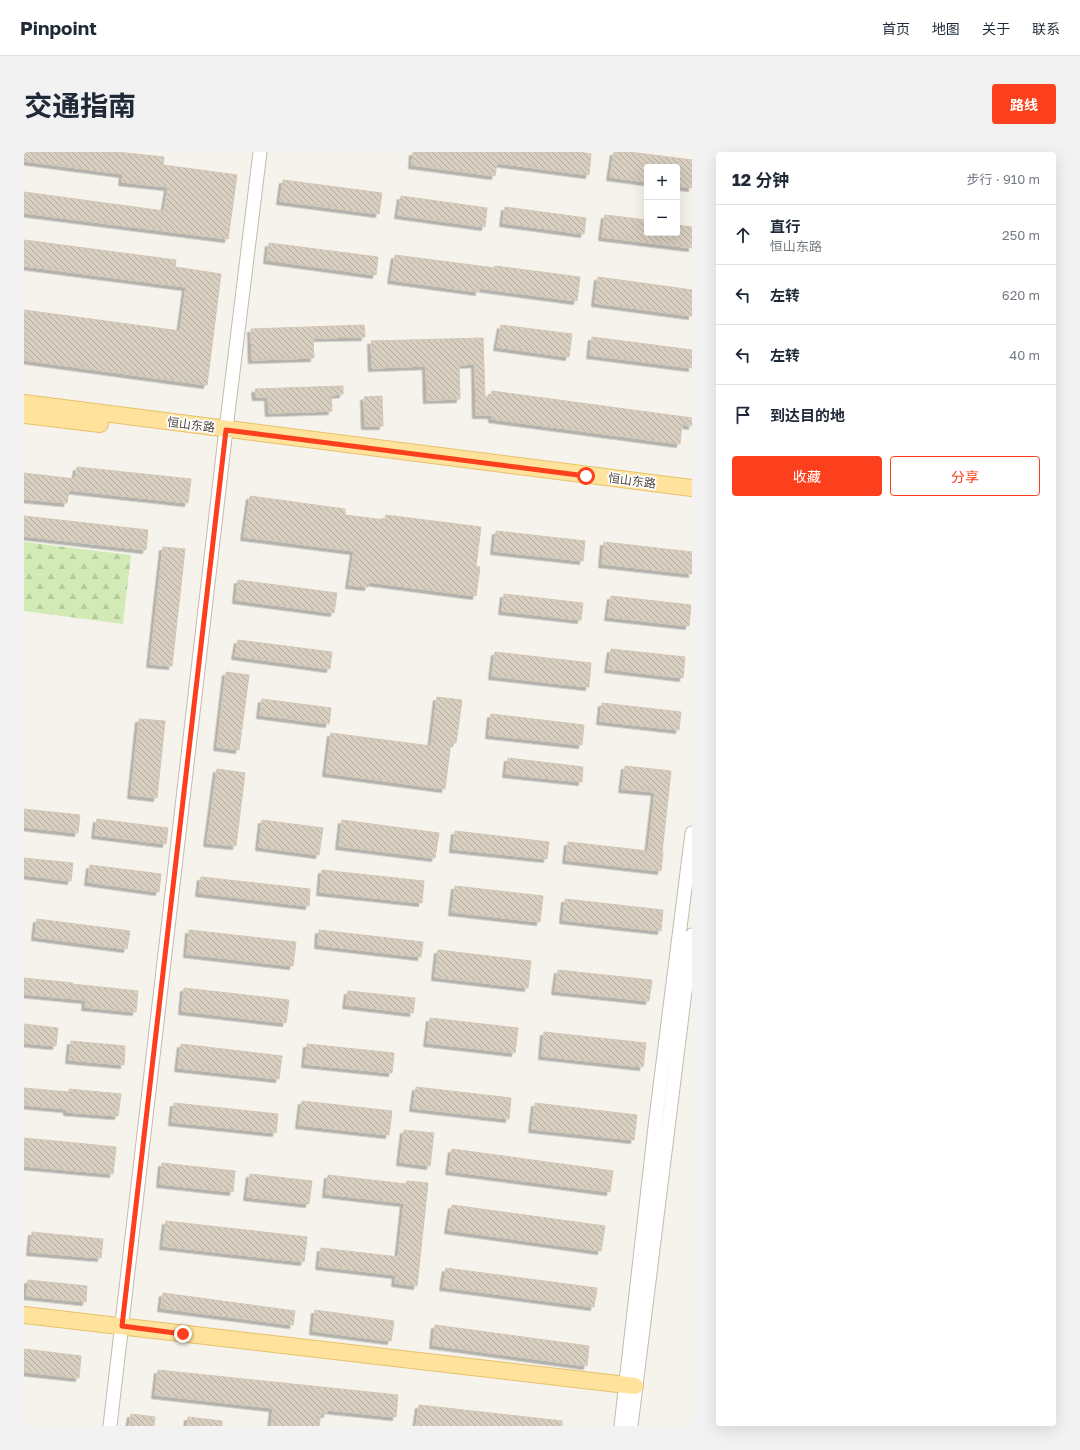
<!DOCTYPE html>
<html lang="zh">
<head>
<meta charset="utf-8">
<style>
  body { margin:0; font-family:"Golos Text","Noto Sans SC",sans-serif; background:#f2f2f3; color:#1f2937 }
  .controls { position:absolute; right:12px; top:12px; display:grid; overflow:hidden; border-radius:4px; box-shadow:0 4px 16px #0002 }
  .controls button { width:36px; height:36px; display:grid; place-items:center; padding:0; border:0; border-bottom:1px solid #e0e1e3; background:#fff; color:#1f2937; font:20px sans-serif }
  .stop { position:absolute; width:12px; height:12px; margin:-9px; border:3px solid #fc3f1d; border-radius:50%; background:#fff }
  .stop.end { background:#fc3f1d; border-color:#fff; box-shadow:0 1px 4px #0008 }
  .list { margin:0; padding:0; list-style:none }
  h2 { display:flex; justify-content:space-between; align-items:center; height:52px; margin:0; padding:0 16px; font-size:17px }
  h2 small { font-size:13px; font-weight:400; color:#747a83 }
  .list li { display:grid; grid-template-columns:26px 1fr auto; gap:12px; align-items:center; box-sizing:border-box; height:60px; padding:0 16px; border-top:1px solid #e0e1e3 }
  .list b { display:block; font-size:15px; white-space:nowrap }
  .list p { margin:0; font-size:13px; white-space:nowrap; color:#747a83 }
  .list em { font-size:13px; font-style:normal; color:#747a83 }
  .actions { display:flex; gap:8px; padding:12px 16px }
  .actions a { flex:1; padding:9px 0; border:1px solid #fc3f1d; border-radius:4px; text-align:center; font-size:14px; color:#fc3f1d }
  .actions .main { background:#fc3f1d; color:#fff }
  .icon { flex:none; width:22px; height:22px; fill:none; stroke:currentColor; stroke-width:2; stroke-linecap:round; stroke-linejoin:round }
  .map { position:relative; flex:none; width:668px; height:1274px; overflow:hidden; border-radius:4px }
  header { display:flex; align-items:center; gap:24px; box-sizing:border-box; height:56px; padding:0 20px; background:#fff; border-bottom:1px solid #e0e1e3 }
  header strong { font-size:19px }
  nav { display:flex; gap:22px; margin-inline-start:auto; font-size:14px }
  .intro { display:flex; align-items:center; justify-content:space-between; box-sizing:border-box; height:96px; padding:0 24px }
  h1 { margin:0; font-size:28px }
  .button { padding:10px 18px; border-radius:4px; background:#fc3f1d; color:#fff; font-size:14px; font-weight:700 }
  main { display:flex; gap:24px; padding:0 24px }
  aside { flex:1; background:#fff; border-radius:4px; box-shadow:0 4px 16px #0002 }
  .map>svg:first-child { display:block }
  .forest { fill:url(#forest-firs) }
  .building { fill:url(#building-back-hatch); stroke:#d3c7b4; filter:url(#shadow) }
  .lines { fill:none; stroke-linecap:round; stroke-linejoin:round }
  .minor-casing { stroke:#c2bbae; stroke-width:15 }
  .major-casing { stroke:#e6c16a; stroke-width:18 }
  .minor { stroke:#fff; stroke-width:13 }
  .major { stroke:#ffe39c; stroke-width:16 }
  .route { stroke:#fc3f1d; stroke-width:5 }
  .labels { text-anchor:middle; stroke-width:3.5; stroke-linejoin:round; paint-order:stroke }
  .street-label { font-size:12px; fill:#4b4439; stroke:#fff }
</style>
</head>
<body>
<header>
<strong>Pinpoint</strong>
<nav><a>首页</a><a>地图</a><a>关于</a><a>联系</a></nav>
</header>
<div class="intro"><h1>交通指南</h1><a class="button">路线</a></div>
<main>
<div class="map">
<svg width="668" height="1274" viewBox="0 0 668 1274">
  <defs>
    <pattern id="forest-firs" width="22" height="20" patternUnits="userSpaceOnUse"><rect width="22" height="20" fill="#d2eab5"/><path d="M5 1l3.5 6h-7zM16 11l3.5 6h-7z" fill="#b6ca9c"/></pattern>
    <pattern id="building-back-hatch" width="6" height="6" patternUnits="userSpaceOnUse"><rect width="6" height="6" fill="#d8cfc1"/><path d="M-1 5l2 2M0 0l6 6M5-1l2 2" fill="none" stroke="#b1aa9e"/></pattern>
    <filter id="shadow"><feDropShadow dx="-3.5" dy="3.5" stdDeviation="0" flood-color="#0004"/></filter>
  </defs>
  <rect width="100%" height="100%" fill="#f6f3ec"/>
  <path class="forest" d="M0,390L107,403L99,472L0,459Z"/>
  <path class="building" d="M0,0H92L140,5L139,13L213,23L204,87L0,61V40L140,59L144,35L98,30L99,22L0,9Z
    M389,0H556L567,2L565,23L473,11L471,24L388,13Z
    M590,0H605L668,8V36L653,34V15H623V30L586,25Z
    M259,28L358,41L355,62L256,49Z
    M377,44L463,56L461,75L374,63Z
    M481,55L562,66L560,82L479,71Z
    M581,63L623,68V81H653V73L668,75V96L578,85Z
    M0,88L152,108L151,115L197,122L183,233L0,208V158L156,179L162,135L0,114Z
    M245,91L354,105L352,123L243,108Z
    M371,103L471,116V114L556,125L553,149L455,136V140L367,128Z
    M574,125L668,138V164L571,151Z
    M340,173L341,185L289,186L290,206L228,208L227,177Z
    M477,173L548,182L545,205L473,195Z
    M568,185L668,198V216L566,203Z
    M459,186L461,245H467L468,239L668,266V274L658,272L656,292L468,267V263H452L451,212L435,213L436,247L403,248L402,214L348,216L347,189Z
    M319,234V242L307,243L308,259L245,261L244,245H232L231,237Z
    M358,244L359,274H341L340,245Z
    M53,315L167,327L164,351L45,338L43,351L0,347V321L51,327Z
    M226,344L321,357V363L361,368L362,363L457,375L452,414L456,415L452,444L345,430L344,435L325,433L330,399L220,385Z
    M0,364L124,378L122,398L0,384Z
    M472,379L561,389L559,409L470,399Z
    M580,390L668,400V422L578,412Z
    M139,395L161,397L148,514L126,512Z
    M214,428L313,441L310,461L212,448Z
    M480,442L559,451L557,468L478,459Z
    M587,444L667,453L665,474L584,465Z
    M214,488L308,500L306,517L211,504Z
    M587,497L661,505L659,526L584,517Z
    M471,500L567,511L565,535L468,524Z
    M202,520L225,523L215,598L193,595Z
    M413,545L438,548L432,591L427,590L421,637L302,621L307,581L407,594Z
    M238,547L307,556L305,572L236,563Z
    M578,551L657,560L655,578L576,569Z
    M467,562L560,573L558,593L465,583Z
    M115,567L141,569L133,646L107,643Z
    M484,606L559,615L558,630L482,622Z
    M601,614L647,619L638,701H639L637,719L542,708L544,690L624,699L631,640L598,637Z
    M193,617L221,621L212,694L183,691Z
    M0,657L56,663L54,681L0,675Z
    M73,667L144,676L142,692L71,683Z
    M238,668L299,676L295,703L235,695Z
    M318,668L415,681L411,706L315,694Z
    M431,679L525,690L523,707L429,697Z
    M0,706L49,711L47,729L0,723Z
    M66,713L137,722L135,740L64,730Z
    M298,718L400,729L398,751L296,740Z
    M177,725L286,737L285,754L175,741Z
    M431,734L519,744L516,770L428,760Z
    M541,747L639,758L637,779L539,768Z
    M13,767L106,779L103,797L11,785Z
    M165,778L272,790L269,814L163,802Z
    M295,778L399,790L397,805L294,793Z
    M414,798L507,809L504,836L411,825Z
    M534,818L628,828L625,849L531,839Z
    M0,826L49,831L48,832L114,839L112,860L61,855L62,848L0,842Z
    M160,836L265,848L262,871L158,859Z
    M324,839L391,846L389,861L322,853Z
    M406,866L494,876L491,901L403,891Z
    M0,872L34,876L32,894L0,891Z
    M520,880L622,891L619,915L518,904Z
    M47,889L101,894L100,913L45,908Z
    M157,892L258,904L255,927L154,916Z
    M283,892L370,901L368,921L281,912Z
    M392,935L487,946L485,967L389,956Z
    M0,936L45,940V937L97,942L94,964L43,960V957L0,953Z
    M278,949L368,959L365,983L275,973Z
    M150,951L254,962L252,981L148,970Z
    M511,951L613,963L610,988L508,977Z
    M380,978L410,981L406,1014L376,1010Z
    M0,986L92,995L89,1022L0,1014Z
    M428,997L589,1019L586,1040L425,1019Z
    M138,1011L211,1019L209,1040L136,1032Z
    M226,1022L288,1029L285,1052L223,1045Z
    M304,1023L382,1032L383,1029L404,1031L393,1134L371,1131L372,1123L295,1114L297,1096L374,1105L380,1051L302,1042Z
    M428,1053L581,1074L577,1099L424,1078Z
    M142,1069L283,1085L280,1110L139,1094Z
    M8,1080L79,1087L77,1106L6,1100Z
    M422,1116L573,1136L570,1155L419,1135Z
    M4,1128L63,1134L62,1150L3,1144Z
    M139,1141L271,1159L269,1173L137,1156Z
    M291,1158L370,1169L367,1189L289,1179Z
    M411,1173L565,1194L563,1214L409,1193Z
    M0,1197L57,1204L55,1226L0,1220Z
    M134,1218L374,1243L372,1265L303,1258V1262L297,1261L295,1274H247L249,1256L131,1243Z
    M395,1253L538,1269V1274H392Z
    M107,1262L131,1265L130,1274H105Z
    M164,1265L198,1269V1274H163Z"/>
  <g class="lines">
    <g class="minor-casing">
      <path id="minor" d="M86,1274L202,277L236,0
        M597,1274L632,966L668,681
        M607,1274L668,783"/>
    </g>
    <g class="major-casing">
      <path id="major" d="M0,251L668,336
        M0,263L76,272
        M0,1163L611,1234"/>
    </g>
    <use href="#minor" class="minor"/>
    <use href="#major" class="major"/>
  </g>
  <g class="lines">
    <path class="route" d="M159,1182L98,1174L202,278L562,324"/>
  </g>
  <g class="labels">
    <g class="street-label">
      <text transform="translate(167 273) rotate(7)" y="4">恒山东路</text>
      <text transform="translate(608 329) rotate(7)" y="4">恒山东路</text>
    </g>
  </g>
</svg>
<div class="controls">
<button>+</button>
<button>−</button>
</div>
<div class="stop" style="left:562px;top:324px"></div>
<div class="stop end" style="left:159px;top:1182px"></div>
</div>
<aside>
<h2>12 分钟<small>步行 · 910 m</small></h2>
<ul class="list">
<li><svg class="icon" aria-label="ahead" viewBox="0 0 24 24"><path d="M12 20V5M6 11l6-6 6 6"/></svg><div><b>直行</b><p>恒山东路</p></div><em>250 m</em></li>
<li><svg class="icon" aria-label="left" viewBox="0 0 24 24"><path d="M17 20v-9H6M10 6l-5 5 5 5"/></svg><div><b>左转</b></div><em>620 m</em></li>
<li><svg class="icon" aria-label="left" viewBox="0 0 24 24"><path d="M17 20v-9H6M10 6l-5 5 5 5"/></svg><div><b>左转</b></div><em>40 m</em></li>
<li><svg class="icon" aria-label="arrive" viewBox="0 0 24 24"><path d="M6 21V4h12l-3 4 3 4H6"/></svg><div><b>到达目的地</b></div></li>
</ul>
<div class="actions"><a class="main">收藏</a><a>分享</a></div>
</aside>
</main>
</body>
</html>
